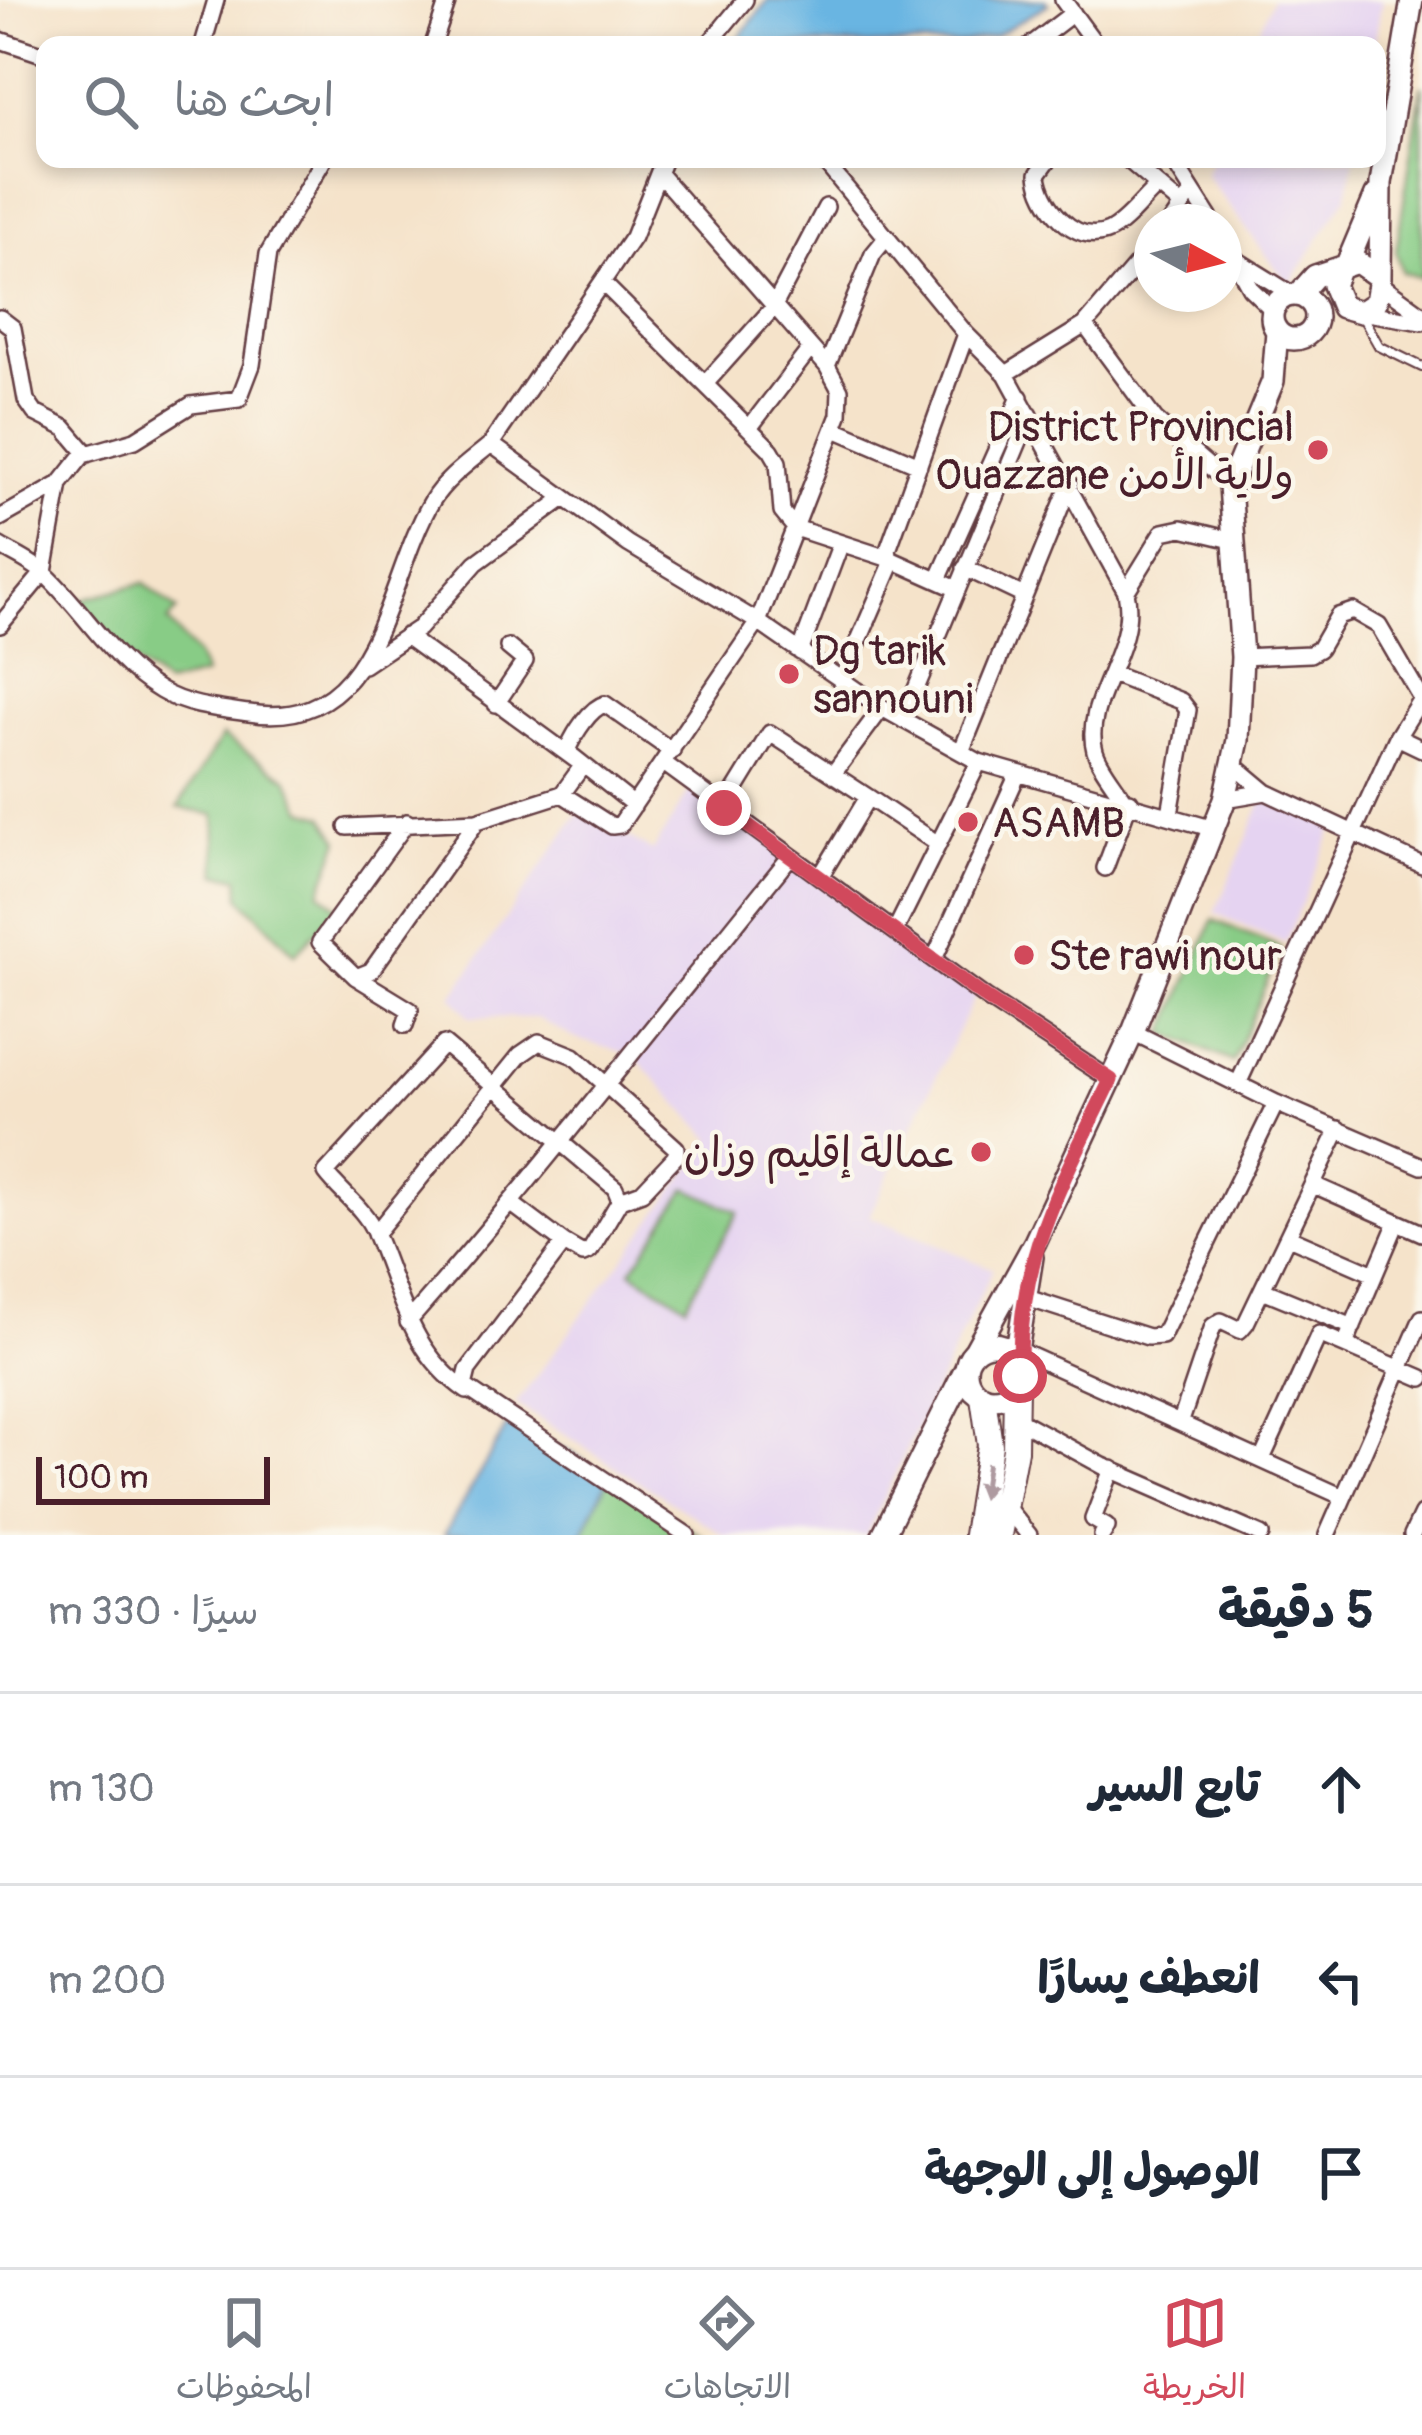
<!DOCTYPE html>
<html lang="ar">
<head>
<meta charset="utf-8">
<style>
  body { margin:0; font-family:Pangolin,"Playpen Sans Arabic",sans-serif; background:#f6f6f7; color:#1f2937; direction:rtl }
  .compass { position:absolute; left:1134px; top:204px; width:108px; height:108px; border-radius:50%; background:#fff; box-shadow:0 6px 18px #0003; rotate:97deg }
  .scale { position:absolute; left:36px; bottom:30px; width:234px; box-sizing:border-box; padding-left:12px; border:6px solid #4a1f2b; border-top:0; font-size:33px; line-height:42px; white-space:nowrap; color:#4a1f2b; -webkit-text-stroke:9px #fbf7ec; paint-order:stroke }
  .stop { position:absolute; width:36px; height:36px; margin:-27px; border:9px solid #d1495b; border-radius:50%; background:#fff }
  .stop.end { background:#d1495b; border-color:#fff; box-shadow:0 3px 12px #0008 }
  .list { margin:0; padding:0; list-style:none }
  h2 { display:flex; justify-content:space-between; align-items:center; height:156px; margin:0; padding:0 48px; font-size:51px }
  h2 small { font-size:39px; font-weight:400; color:#747a83 }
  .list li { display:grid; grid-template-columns:78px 1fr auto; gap:36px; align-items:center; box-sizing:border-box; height:192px; padding:0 48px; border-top:3px solid #e0e1e3 }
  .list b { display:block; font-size:45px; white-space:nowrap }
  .list em { font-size:39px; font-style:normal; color:#747a83 }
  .icon { flex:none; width:66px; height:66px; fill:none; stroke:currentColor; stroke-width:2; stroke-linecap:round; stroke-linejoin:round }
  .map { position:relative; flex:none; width:1422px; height:1535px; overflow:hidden; direction:ltr }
  .search { position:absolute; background:#fff; box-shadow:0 6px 18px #0003; left:36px; right:36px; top:36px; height:132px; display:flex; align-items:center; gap:30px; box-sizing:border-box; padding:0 42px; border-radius:24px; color:#747a83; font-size:45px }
  .sheet { height:732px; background:#fff }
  nav { display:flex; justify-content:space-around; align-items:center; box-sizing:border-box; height:168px; border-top:3px solid #e0e1e3; background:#fff; font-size:33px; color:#747a83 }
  nav a { display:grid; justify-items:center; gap:6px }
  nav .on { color:#d1495b }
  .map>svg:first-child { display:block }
  .built { fill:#e5d3f1 }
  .green { fill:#88cc86; stroke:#697658; stroke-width:3 }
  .water { fill:#69b5e2; stroke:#5a6a86; stroke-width:3 }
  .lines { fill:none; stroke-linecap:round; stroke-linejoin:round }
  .service-casing { stroke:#643c43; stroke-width:12 }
  .minor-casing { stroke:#643c43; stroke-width:20 }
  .secondary-casing { stroke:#643c43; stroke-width:26 }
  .primary-casing { stroke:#643c43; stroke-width:28 }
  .service { stroke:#fff; stroke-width:8 }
  .minor { stroke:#fff; stroke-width:15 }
  .secondary { stroke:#fff; stroke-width:21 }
  .primary { stroke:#fff; stroke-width:24 }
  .oneway { fill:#ae9aa0 }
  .route { stroke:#d1495b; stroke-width:15 }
  .poi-dot { fill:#d1495b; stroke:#fbf7ec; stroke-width:4.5 }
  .labels { text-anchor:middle; stroke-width:9; stroke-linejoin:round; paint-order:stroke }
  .poi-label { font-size:42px; fill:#4a1f2b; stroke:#fbf7ec; text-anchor:start }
</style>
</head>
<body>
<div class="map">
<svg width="1422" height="1535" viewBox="0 0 1422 1535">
  <rect width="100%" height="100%" fill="#fbf7ec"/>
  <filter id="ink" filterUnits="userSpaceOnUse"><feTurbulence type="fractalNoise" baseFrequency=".00833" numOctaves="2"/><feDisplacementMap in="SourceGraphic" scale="24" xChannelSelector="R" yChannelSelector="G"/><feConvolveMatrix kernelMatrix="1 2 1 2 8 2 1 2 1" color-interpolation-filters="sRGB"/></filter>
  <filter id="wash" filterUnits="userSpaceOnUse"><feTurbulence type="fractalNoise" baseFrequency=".004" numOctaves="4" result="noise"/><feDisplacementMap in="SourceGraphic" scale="48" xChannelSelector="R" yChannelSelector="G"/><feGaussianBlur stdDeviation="2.7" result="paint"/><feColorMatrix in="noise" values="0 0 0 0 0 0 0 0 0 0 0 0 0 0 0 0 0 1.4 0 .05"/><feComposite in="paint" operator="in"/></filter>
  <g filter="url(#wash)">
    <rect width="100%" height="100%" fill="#f5e3ca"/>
    <path class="built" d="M1272,0H1382L1374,45H1253Z
      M1213,159H1354L1347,196L1289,285L1205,174Z
      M693,785L977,992L869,1216L993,1269L866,1535H724L516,1404L712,1139L633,1055L576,1039L537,1018L470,1017L452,996L580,811L653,851Z
      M1264,798L1334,827L1285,943L1215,913Z"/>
    <path class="green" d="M1422,85V278L1402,272L1396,251Z
      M144,583L177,610L168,622L196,654L205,675L165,685L127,656L79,600Z
      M222,736L287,778L304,810L324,816L340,840L320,892L339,908L295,954L240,897L239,877L217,874L215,815L178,807Z
      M1213,920L1281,948L1233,1062L1165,1033Z
      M687,1188L738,1212L686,1305L631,1271Z
      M609,1477L701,1535H582Z"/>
    <path class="water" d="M768,0H1045L1048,4L995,36L957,45H733Z
      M507,1426L572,1453L609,1477L582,1535H444Z"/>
  </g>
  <g filter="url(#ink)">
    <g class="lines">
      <g class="service-casing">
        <path id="service" d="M1362,316L1379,346L1422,367"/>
      </g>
      <g class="minor-casing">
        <path id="minor" d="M1063,0L1096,45
          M0,40L45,55
          M204,41L216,0
          M433,45L448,0
          M708,45L745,0
          M1031,45L1073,13
          M1049,159L1038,174C1040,203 1074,247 1109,231C1126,223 1143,199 1158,186
          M1127,159L1182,206
          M1172,159L1212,222
          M823,160L966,334L1006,374
          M1171,222L1187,199
          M1224,241L1250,288L1273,310
          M1235,259L1293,295
          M602,282L771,450L778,462L782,512L795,528L890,559L957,589
          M1382,285L1422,314
          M1361,312L1422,322
          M0,318L13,328L26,400L35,413L65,428L87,454
          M1085,325L1152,247
          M827,366L873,254L887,237
          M705,384L773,308L826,207
          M750,427L810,349
          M835,429L919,465
          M491,444L633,237L664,159
          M60,484L83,455L135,440L191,405L239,399L252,365L268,254L324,159
          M0,518L60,484L44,572L0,625
          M0,546C15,555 34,563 46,575C87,614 111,661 161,691C186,706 219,709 249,713C380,733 384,582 432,501C446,478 471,461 491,444L628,544L758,622L882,708L979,762L1214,829
          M965,568L1024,596
          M938,580L1020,397
          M1126,592L1163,532L1182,528L1232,540
          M406,636L583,765L562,794
          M800,652L841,543
          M1242,657L1310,654L1319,649L1338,616L1353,611L1379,626L1421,698
          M364,665L419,628L476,563L563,499
          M1112,674L1181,701L1188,710L1170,814
          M841,682L891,566L888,550L966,334
          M496,704L525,661L508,647
          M903,720L1030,415
          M1397,737L1422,749
          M961,752L1070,484
          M665,764L986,998L1111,1080
          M1235,766L1266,792L1422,865
          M833,774L882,708
          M1225,799L1266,792
          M1125,801C1116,785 1100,768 1095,751C1081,701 1139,649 1126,592L1006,374L1085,325L1155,420L1230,485
          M634,805L571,755L568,748C575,733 590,708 605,704L672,751
          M724,808L770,733L868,797
          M407,822L320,942L356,977L371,971L477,821
          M347,827L477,821L562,794L612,826L620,825L758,622L839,415L840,390L827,366L660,175
          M1105,868L1130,801
          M820,877L868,797L938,844
          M895,931L979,762
          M935,957L1017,776
          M356,977L410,1010L405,1025
          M1238,1084L1397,737L1422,697
          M1276,1103L1422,1166
          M1314,1185L1422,1233
          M512,1204L564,1243
          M375,1234L520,1055L539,1042L574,1056L676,1148V1156L642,1192L620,1200
          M1291,1238L1374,1274
          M1265,1291L1353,1327
          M1027,1298L1148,1337L1162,1336L1276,1103L1133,1032
          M408,1322C541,1171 663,1013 790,857
          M1346,1342L1397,1222
          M1018,1350L1341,1496
          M467,1391C409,1352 400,1290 374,1231C365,1209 340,1192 326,1173L444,1044L615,1188L620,1200L590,1251L583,1254L564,1243L468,1370L464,1386L687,1535
          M1017,1419L1103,1466L1261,1535
          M1181,1421L1213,1326L1221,1321L1240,1330L1246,1323L1339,1129
          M1262,1459L1319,1334L1422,1378
          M1006,1507L1029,1535
          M1102,1535L1107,1527L1093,1519L1112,1469
          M1327,1535L1422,1318
          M1412,1535L1422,1514"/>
      </g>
      <g class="secondary-casing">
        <path id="secondary" d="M1347,264L1376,195
          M1380,278L1381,183L1412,0
          M1298,295L1315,276L1357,262L1380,278L1376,302L1361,312L1342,307L1333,285L1339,270
          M1272 317a22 22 0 1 1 44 0a22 22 0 1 1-44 0Z
          M966 1371a27 27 0 1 1 54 0a27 27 0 1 1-54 0Z
          M976,1349L1035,1242L1133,1032L1225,799L1238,740L1242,657L1230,485L1273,381L1277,331
          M1016,1357L1032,1257
          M883,1535L965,1370"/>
      </g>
      <g class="primary-casing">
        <path id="primary" d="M976,1535L990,1445L983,1397
          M999,1535L1015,1450L1016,1386"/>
      </g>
      <use href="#service" class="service"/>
      <use href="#minor" class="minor"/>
      <use href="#secondary" class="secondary"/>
      <use href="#primary" class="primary"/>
    </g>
    <defs><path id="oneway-solid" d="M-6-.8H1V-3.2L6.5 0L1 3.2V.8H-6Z" transform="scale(3)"/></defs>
    <use class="oneway" href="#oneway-solid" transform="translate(985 1481) rotate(99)"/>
  </g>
  <g class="lines" filter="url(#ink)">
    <path class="route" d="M724,808L986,998L1111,1080C1062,1183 1016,1259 1020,1376"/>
  </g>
  <g class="poi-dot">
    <circle cx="1318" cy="450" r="12"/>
    <circle cx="789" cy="674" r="12"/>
    <circle cx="968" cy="822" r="12"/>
    <circle cx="1024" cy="955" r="12"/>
    <circle cx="981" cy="1152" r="12"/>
  </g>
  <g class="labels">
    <g class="poi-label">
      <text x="1294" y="441" text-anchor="end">District Provincial<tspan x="1294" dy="48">Ouazzane ولاية الأمن</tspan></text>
      <text x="813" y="665">Dg tarik<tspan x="813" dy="48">sannouni</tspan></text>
      <text x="992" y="837">ASAMB</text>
      <text x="1048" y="970">Ste rawi nour</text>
      <text x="957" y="1167" text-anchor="end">عمالة إقليم وزان</text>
    </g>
  </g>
</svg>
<svg class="compass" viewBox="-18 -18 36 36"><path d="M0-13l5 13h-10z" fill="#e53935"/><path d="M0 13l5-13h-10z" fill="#747a83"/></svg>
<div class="scale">100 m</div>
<div class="stop" style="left:1020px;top:1376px"></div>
<div class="stop end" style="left:724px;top:808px"></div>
<div class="search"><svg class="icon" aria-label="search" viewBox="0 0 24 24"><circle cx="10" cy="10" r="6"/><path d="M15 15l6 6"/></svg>ابحث هنا</div>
</div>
<section class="sheet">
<h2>5 دقيقة<small>سيرًا · 330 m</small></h2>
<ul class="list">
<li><svg class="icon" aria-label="ahead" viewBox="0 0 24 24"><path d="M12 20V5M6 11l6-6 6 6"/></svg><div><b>تابع السير</b></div><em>130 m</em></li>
<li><svg class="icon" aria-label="left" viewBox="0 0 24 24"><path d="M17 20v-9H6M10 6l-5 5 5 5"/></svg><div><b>انعطف يسارًا</b></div><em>200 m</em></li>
<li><svg class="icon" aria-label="arrive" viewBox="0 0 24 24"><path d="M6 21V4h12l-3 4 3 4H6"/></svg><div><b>الوصول إلى الوجهة</b></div></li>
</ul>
</section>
<nav>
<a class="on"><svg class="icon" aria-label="map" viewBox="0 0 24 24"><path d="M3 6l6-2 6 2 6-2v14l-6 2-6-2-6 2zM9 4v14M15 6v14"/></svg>الخريطة</a>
<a><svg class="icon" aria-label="directions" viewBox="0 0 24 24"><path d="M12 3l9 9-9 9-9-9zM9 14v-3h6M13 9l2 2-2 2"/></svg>الاتجاهات</a>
<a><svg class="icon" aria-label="saved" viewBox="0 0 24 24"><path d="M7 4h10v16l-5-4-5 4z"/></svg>المحفوظات</a>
</nav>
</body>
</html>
